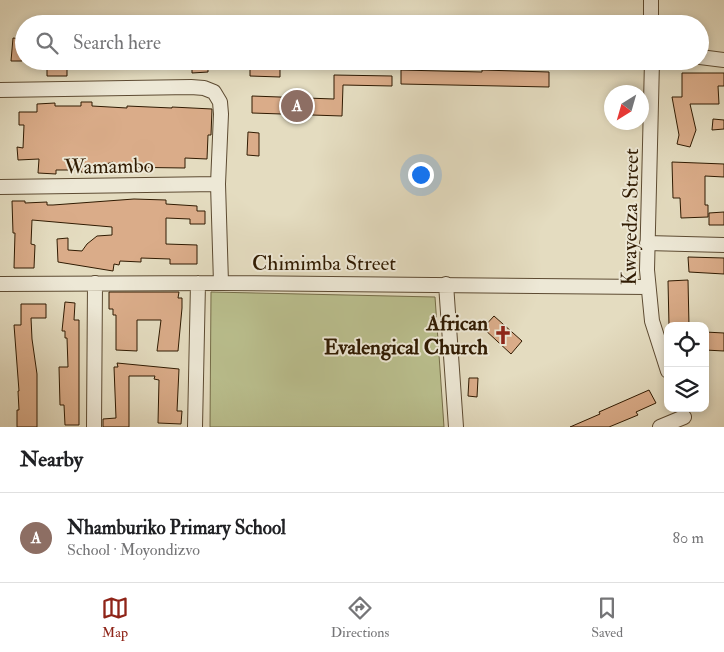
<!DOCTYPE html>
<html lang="en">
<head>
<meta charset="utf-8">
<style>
  body { margin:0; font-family:"IM FELL Double Pica",serif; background:#f2f2f2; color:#202124 }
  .controls { position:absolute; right:15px; bottom:15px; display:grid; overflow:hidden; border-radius:10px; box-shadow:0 2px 8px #0003 }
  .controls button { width:45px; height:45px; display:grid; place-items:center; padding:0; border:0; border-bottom:1px solid #e0e0e0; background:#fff; color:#202124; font:25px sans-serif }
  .compass { position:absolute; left:604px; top:85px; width:45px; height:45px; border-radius:50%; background:#fff; box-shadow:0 2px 8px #0003; rotate:217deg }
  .you { position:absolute; left:420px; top:174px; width:18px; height:18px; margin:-12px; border:4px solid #fff; border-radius:50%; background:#1a73e8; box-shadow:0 0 0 8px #1a73e833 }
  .badge { display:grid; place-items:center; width:32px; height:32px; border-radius:50%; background:#8f2418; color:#fff; font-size:16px; font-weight:700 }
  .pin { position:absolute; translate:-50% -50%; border:2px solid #fff; box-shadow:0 1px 5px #0006 }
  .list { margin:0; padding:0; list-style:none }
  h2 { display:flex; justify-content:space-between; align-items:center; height:65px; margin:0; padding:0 20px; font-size:21px }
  h2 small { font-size:16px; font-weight:400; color:#757577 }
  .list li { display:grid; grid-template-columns:32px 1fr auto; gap:15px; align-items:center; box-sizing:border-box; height:90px; padding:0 20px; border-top:1px solid #e0e0e0 }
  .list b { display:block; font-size:19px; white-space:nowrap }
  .list p { margin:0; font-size:16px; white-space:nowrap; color:#757577 }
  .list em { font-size:16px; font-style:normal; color:#757577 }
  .icon { flex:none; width:28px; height:28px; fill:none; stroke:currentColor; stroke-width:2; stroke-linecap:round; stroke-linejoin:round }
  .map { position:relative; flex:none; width:724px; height:427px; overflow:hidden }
  .search { position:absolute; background:#fff; box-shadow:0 2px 8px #0003; left:15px; right:15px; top:15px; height:55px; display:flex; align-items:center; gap:12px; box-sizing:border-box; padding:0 18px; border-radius:28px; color:#757577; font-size:19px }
  .sheet { height:155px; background:#fff }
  nav { display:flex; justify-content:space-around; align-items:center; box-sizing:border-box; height:70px; border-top:1px solid #e0e0e0; background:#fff; font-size:14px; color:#757577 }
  nav a { display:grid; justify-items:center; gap:2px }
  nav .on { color:#8f2418 }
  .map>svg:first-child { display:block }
  .green { fill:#babf8e; stroke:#756d48 }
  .building { fill:#daac89; stroke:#301b02 }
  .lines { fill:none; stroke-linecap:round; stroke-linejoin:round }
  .minor-casing { stroke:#5d4b32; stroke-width:16 }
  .minor { stroke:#ede8d6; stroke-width:14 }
  .labels { text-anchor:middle; stroke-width:4; stroke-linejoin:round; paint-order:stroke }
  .street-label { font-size:21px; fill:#301b02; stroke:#ede8d6 }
  .poi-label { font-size:21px; font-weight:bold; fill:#301b02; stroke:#ede8d6; text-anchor:end }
</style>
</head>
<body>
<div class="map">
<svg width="724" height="427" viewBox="0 0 724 427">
  <rect width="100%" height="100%" fill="#e4dcc0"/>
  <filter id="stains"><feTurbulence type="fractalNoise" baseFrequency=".004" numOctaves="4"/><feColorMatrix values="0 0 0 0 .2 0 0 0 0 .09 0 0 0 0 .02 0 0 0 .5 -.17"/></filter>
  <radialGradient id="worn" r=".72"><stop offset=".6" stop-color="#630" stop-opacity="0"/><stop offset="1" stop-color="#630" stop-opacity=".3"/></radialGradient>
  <path class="green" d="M211,292L435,297L444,427H210Z"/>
  <path class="building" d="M13,38L23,39L22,61H11Z
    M47,61H67V76H47Z
    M192,61H208V72L192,73Z
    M250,61H280V77L250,76Z
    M401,70L482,72V70L549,72V87L401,84Z
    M682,73H724V86H718L719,104H690L696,130L690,147L677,144L679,135L672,97H682Z
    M334,75L392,76V86L343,85L342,116L252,113V96L334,99Z
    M81,102H92V106L127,108V106L172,108V107L212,109L211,135H208L207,159L185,158V168L113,167V162L92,168L91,173L81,172V170H56V174L38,173L39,159L18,160L17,147L23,148L24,125H19V112H37V104L55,103V106H81Z
    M713,119L724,120V129L712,130Z
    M248,132L259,133V156L247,155Z
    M672,162L724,164V177L705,176V205H708V217L681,218L680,198H673Z
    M134,199L166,200V204L197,206V211H205V224H190V219L166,218V244L197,245V264H170V259L141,258V262L120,261L119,265L114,264L113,271L58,262L57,239L68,238V250L82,251L87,244L97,236L112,235V227L32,220L31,244L35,245L34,268H14L15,233H13L12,201H25V203L47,202V205H53Z
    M724,212V225H709V213Z
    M688,257L724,258V274L689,272Z
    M688,280L689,326H669L668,281Z
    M109,292H179L178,298H182V308L178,351H157L161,320H137V351L116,350V315H113V309H109Z
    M65,302L75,303L74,320H79V425H65L64,405H60L59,367H68L67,338H65V331H62Z
    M21,304H46V318H31L32,339L37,374V427H17V410H19L18,391H19L14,325H21Z
    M494,316L522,341L511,354L483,328Z
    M705,332L724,333V351L705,350Z
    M117,363L179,369L177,411H182L181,424L158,423L159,380L154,379L155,376H129V427H103V419L116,418L114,367H118Z
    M469,378H478L477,397L468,396Z
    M649,390L656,403L636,412L638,415L609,427H570L600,414L599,412Z"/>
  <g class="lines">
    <g class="minor-casing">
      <path id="minor" d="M651,0V24
        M700,57L724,60
        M652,61L647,270L652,321L668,371
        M0,90L191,87L204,88L214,92L220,102L221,114L218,184L221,283
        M0,187L218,184
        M647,243L724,245
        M0,284L221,283L648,287
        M446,284L456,427
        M94,427L95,283
        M195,427L198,283
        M660,427L684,417"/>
    </g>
    <use href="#minor" class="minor"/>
  </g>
  <defs>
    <g id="church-bare" transform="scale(1.5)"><path d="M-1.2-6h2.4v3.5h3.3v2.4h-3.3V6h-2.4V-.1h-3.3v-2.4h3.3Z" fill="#8f2418" stroke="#ede8d6" stroke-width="2.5" paint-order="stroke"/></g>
  </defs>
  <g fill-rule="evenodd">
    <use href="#church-bare" x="503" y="335"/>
  </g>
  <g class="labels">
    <g class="street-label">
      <text transform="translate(109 166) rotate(-1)" y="7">Wamambo</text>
      <text transform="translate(630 217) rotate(-89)" y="7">Kwayedza Street</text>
      <text x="324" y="270">Chimimba Street</text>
    </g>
    <g class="poi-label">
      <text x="488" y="330">African<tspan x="488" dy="24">Evalengical Church</tspan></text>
    </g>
  </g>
  <rect width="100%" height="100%" filter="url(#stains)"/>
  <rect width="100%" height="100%" fill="url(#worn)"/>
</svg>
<div class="controls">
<button><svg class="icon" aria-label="locate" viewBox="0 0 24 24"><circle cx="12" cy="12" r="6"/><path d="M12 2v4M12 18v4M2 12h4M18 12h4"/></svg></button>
<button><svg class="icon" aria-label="layers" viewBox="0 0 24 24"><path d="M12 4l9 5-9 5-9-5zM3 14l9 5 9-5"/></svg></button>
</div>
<svg class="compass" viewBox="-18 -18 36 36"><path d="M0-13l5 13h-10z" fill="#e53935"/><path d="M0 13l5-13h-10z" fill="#757577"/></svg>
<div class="you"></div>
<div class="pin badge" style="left:297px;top:106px;background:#8d6e63">A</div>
<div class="search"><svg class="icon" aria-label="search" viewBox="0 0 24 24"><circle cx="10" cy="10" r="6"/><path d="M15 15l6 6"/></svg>Search here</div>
</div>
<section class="sheet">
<h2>Nearby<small></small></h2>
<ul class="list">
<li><span class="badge" style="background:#8d6e63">A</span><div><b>Nhamburiko Primary School</b><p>School · Moyondizvo</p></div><em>80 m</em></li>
</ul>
</section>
<nav>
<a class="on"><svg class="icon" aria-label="map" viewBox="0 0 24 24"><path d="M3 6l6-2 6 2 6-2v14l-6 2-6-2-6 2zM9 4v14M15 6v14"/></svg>Map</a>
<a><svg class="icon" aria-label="directions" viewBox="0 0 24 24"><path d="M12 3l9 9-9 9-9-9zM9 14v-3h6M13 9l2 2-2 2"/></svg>Directions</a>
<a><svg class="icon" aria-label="saved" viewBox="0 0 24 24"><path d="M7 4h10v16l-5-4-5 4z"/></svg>Saved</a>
</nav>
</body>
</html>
